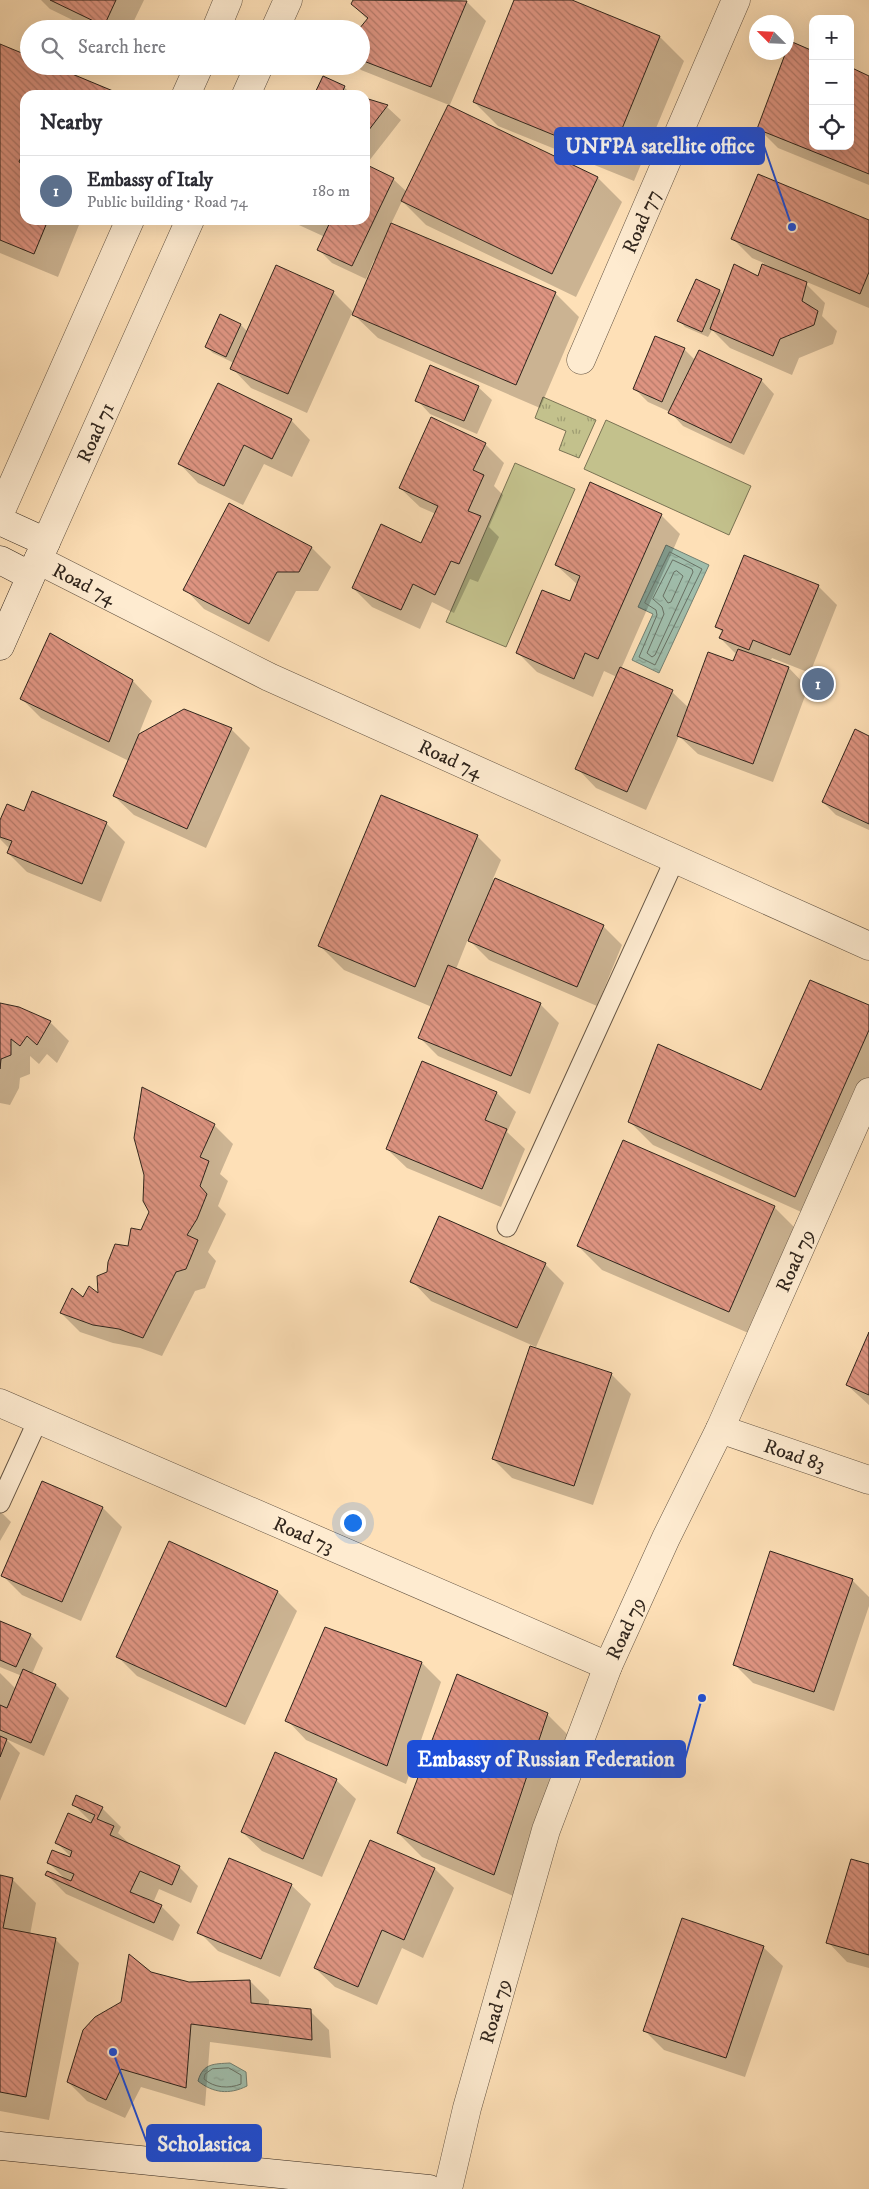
<!DOCTYPE html>
<html lang="en">
<head>
<meta charset="utf-8">
<style>
  body { margin:0; font-family:"IM FELL DW Pica",serif; background:#f2f2f3; color:#2b2b33 }
  .controls { position:absolute; right:15px; top:15px; display:grid; overflow:hidden; border-radius:10px; box-shadow:0 5px 20px #0002 }
  .controls button { width:45px; height:45px; display:grid; place-items:center; padding:0; border:0; border-bottom:1px solid #e1e1e2; background:#fff; color:#2b2b33; font:25px sans-serif }
  .compass { position:absolute; left:749px; top:15px; width:45px; height:45px; border-radius:50%; background:#fff; box-shadow:0 5px 20px #0002; rotate:294deg }
  .you { position:absolute; left:352px; top:1522px; width:18px; height:18px; margin:-12px; border:4px solid #fff; border-radius:50%; background:#1a73e8; box-shadow:0 0 0 8px #1a73e833 }
  .badge { display:grid; place-items:center; width:32px; height:32px; border-radius:50%; background:#8f2418; color:#fff; font-size:16px; font-weight:700 }
  .pin { position:absolute; translate:-50% -50%; border:2px solid #fff; box-shadow:0 1px 5px #0006 }
  .list { margin:0; padding:0; list-style:none }
  h2 { display:flex; justify-content:space-between; align-items:center; height:65px; margin:0; padding:0 20px; font-size:21px }
  h2 small { font-size:16px; font-weight:400; color:#7c7c81 }
  .list li { display:grid; grid-template-columns:32px 1fr auto; gap:15px; align-items:center; box-sizing:border-box; height:70px; padding:0 20px; border-top:1px solid #e1e1e2 }
  .list b { display:block; font-size:19px; white-space:nowrap }
  .list p { margin:0; font-size:16px; white-space:nowrap; color:#7c7c81 }
  .list em { font-size:16px; font-style:normal; color:#7c7c81 }
  .icon { flex:none; width:28px; height:28px; fill:none; stroke:currentColor; stroke-width:2; stroke-linecap:round; stroke-linejoin:round }
  .map { position:relative; flex:none; width:869px; height:2189px; overflow:hidden }
  .search { position:absolute; background:#fff; box-shadow:0 5px 20px #0002; left:20px; top:20px; width:350px; height:55px; display:flex; align-items:center; gap:12px; box-sizing:border-box; padding:0 18px; border-radius:28px; color:#7c7c81; font-size:19px }
  .panel { position:absolute; background:#fff; box-shadow:0 5px 20px #0002; left:20px; top:90px; width:350px; height:135px; border-radius:15px }
  .map>svg:first-child { display:block }
  .park { fill:url(#park-tufts); stroke:#7a7354 }
  .pitch { fill:#c3c18c; stroke:#7a7354 }
  .water { fill:url(#water-ripples); stroke:#738072 }
  .shadow { fill:#0003 }
  .lines { fill:none; stroke-linecap:round; stroke-linejoin:round }
  .shore { stroke:#687164; stroke-width:1 }
  .building { fill:url(#building-back-hatch); stroke:#30251c }
  .lane-casing { stroke:#645443; stroke-width:21 }
  .street-casing { stroke:#645443; stroke-width:29 }
  .secondary-casing { stroke:#30251c; stroke-width:29 }
  .lane { stroke:#feebd0; stroke-width:19 }
  .street { stroke:#feebd0; stroke-width:28 }
  .secondary { stroke:#feebd0; stroke-width:28 }
  .labels { text-anchor:middle; stroke-width:4.5; stroke-linejoin:round; paint-order:stroke }
  .street-label { font-size:20px; fill:#30251c; stroke:#feebd0 }
  .leader { fill:none; stroke:#1d4ed8; stroke-width:2 }
  .callout-dot { fill:#1d4ed8; stroke:#feebd0; stroke-width:2 }
  .callout { fill:#1d4ed8; stroke:#1d4ed8; stroke-width:2 }
  .callout-label { font-size:21px; text-anchor:middle; font-weight:bold; fill:#fff }
</style>
</head>
<body>
<div class="map">
<svg width="869" height="2189" viewBox="0 0 869 2189">
  <defs>
    <pattern id="park-tufts" width="24" height="20" patternUnits="userSpaceOnUse" patternTransform="scale(1.25)"><rect width="24" height="20" fill="#c3c18c"/><path d="M3 7l-1-3M5 7V3M7 7l1-3M15 17l-1-3M17 17v-4M19 17l1-3" fill="none" stroke="#9f9d72"/></pattern>
    <pattern id="water-ripples" width="26" height="14" patternUnits="userSpaceOnUse" patternTransform="scale(1.25)"><rect width="26" height="14" fill="#a0bdab"/><path d="M2 4q2-2 4 0t4 0M15 11q2-2 4 0t4 0" fill="none" stroke="#8aa293"/></pattern>
    <pattern id="building-back-hatch" width="6" height="6" patternUnits="userSpaceOnUse" patternTransform="scale(1.25)"><rect width="6" height="6" fill="#de9481"/><path d="M-1 5l2 2M0 0l6 6M5-1l2 2" fill="none" stroke="#b47969"/></pattern>
  </defs>
  <rect width="100%" height="100%" fill="#fee0b7"/>
  <filter id="stains"><feTurbulence type="fractalNoise" baseFrequency=".004" numOctaves="4"/><feColorMatrix values="0 0 0 0 .2 0 0 0 0 .09 0 0 0 0 .02 0 0 0 .5 -.17"/></filter>
  <radialGradient id="worn" r=".72"><stop offset=".6" stop-color="#630" stop-opacity="0"/><stop offset="1" stop-color="#630" stop-opacity=".3"/></radialGradient>
  <path class="park" d="M543,397L596,420L579,458L559,450L566,431L535,418Z"/>
  <path class="pitch" d="M606,420L751,486L729,535L584,469Z
    M515,463L575,489L506,647L446,622Z"/>
  <path class="water" d="M666,545L709,565L659,673L632,660L653,614L638,607Z
    M230,2063L246,2072L247,2086C229,2095 213,2093 198,2081C203,2063 214,2064 230,2063Z"/>
  <path class="shadow" d="M41,0H144L130,29H91L50,9Z
    M355,0H461L467,2L486,21L449,107L598,178L622,202L576,297L426,225L402,201L391,224L555,293L579,317L540,408L378,338L352,313L307,413L251,388L232,368L234,363L213,353L206,347L241,325L248,332L333,292L354,313L376,261L374,260L366,279L332,263L319,250L325,237L288,220H365V166L393,179L407,192L449,105L361,70L357,66H361V29L368,20L352,4Z
    M516,0H569L660,37L684,61L634,181L498,126L474,102Z
    M0,45L29,66L112,92L115,95H25V220H81L58,277L0,253Z
    M869,77V185L778,148L759,129L813,146H850Z
    M323,78L344,87L352,95H314Z
    M365,99L387,107L401,120L365,166Z
    M869,222V308L802,280L825,303L822,316L837,331L833,344L799,358L792,375L730,348L712,330L708,337L685,327L679,320L720,291L724,295L758,278L764,263L752,258L733,239Z
    M656,337L684,349L695,360L761,380L774,394L744,455L683,426L670,412L648,402L634,388Z
    M478,387L492,400L477,434L430,414L417,400Z
    M291,420L310,440L292,477L264,464L243,505L198,483L179,463Z
    M485,444L504,463L494,486L503,495L489,527L499,537L478,582L470,579L454,613L432,602L420,629L372,607L353,588L422,544L436,514L420,507L400,488Z
    M230,504L312,548L331,567L318,591H296L269,642L204,609L185,589Z
    M661,515L680,534L621,669L672,692L689,708L734,663L737,655L720,638L723,633L716,626L818,586L837,605L810,673L772,658L770,662L789,668L808,688L773,782L698,754L679,736L646,810L596,788L577,768L617,677L604,671L593,697L537,672L518,653L570,602L578,585L556,565Z
    M51,635L133,681L152,701L138,736L184,710L231,729L250,748L206,848L134,815L114,796L129,761L41,718L22,699Z
    M869,737V830L836,815L823,802Z
    M25,812L106,823L125,842L101,902L27,872L8,853L10,849L0,839V824Z
    M477,836L501,860L493,879L603,926L622,945L597,1006L489,960L468,939L456,969L540,1004L559,1023L530,1094L438,1056L419,1037L432,1007L344,970L320,946Z
    M0,1004L19,1009L50,1022L69,1041L57,1063L47,1054L39,1064L30,1056V1074L20,1078L19,1088L10,1105L0,1103Z
    M869,1006V1108L819,1220L653,1145L629,1121L761,1092Z
    M497,1093L516,1112L507,1132L525,1149L501,1207L407,1168L387,1149Z
    M214,1125L233,1144L220,1174L228,1181L218,1206L226,1214L208,1252L216,1261L205,1288L195,1291L162,1356L140,1348L113,1343L80,1332L61,1313L84,1299L100,1295L108,1273L142,1231Z
    M774,1207L798,1231L753,1335L602,1270L578,1246Z
    M545,1264L564,1283L536,1347L431,1301L412,1281Z
    M869,1335V1405L847,1385Z
    M531,1347L612,1375L631,1394L593,1505L512,1478L493,1459Z
    M103,1508L122,1527L81,1621L22,1595L3,1576Z
    M0,1511L11,1522L0,1541Z
    M852,1580L869,1597V1606L834,1711L753,1683L734,1664Z
    M278,1592L297,1611L245,1725L137,1676L118,1657Z
    M0,1622L30,1635L43,1648L32,1674L56,1685L69,1698L44,1756L6,1739L20,1753L0,1801V1673L16,1689L22,1676L0,1667Z
    M422,1663L441,1682L406,1784L306,1740L287,1720Z
    M547,1714L571,1738L518,1898L422,1857L398,1833Z
    M336,1780L356,1799L322,1877L262,1851L242,1832Z
    M73,1804L102,1808L121,1827L118,1833L132,1846L179,1867L198,1886L191,1903L159,1889L153,1903L161,1906L180,1925L173,1941L66,1894L47,1875L67,1881L48,1862L74,1860L57,1843L95,1826Z
    M370,1841L435,1869L454,1888L423,1958L402,1948L377,2005L335,1987L315,1968Z
    M869,1865V1968L847,1962L828,1942Z
    M0,1877L12,1879L36,1903L30,1935L55,1939L79,1963L49,2120L0,2111Z
    M291,1885L311,1904L280,1977L218,1951L199,1932Z
    M763,1947L783,1966L745,2077L664,2050L645,2031Z
    M151,1973L189,1983L250,1981L269,2000V2006L310,2011L329,2030L331,2058L210,2042L205,2106L141,2087L125,2118L87,2101L68,2082L122,2003Z"/>
  <g class="lines">
    <path class="shore" d="M670,552L702,569L655,665L639,657L657,615L656,610L645,603Z
      M673,560L692,569L693,572L655,655L652,657L647,653L664,614L662,607L653,599Z
      M677,571L683,576L671,602L668,603L663,596L674,572Z
      M229,2068L241,2075V2084C229,2089 214,2088 204,2079L205,2074L212,2069Z"/>
  </g>
  <path class="building" d="M50,0H116L104,26Z
    M353,0L467,1L431,87L361,60V29H359L368,18L351,4Z
    M514,0H572L660,36L610,158L473,102Z
    M790,41L813,51V146H850V67L869,76V174L757,129Z
    M0,44L29,56V66H53L113,91L111,95H25V147L19,162L25,165V220H48L34,254L0,240Z
    M323,76L345,86L341,95H314Z
    M365,98L388,105L365,135Z
    M448,105L598,177L552,274L401,201Z
    M365,164L394,178L352,266L317,250L331,220H365Z
    M758,174L869,220V272L860,294L731,239Z
    M391,223L556,292L516,385L352,315Z
    M734,264L758,276L762,264L807,282L802,301L818,311L814,325L780,339L773,356L710,329Z
    M276,265L334,291L288,394L230,369Z
    M696,279L720,290L702,332L677,321Z
    M220,314L241,324L226,357L205,347Z
    M655,336L685,348L662,402L633,389Z
    M699,350L762,379L731,443L668,413Z
    M430,365L479,386L464,421L415,401Z
    M218,383L292,419L272,459L244,445L224,486L178,464Z
    M431,417L486,443L473,470L484,475L468,511L481,516L459,564L451,561L435,595L413,584L401,610L352,588L381,524L421,543L438,506L399,488Z
    M590,482L662,514L598,659L585,653L574,679L516,653L542,590L570,601L580,576L555,565Z
    M229,503L312,547L299,572H277L249,624L183,590Z
    M744,555L819,585L790,655L753,640L749,650L719,638L723,630L715,627Z
    M50,633L133,680L109,742L20,699Z
    M738,649L789,667L753,764L677,736L708,652L733,661Z
    M620,667L673,690L627,792L575,769Z
    M184,709L232,728L187,829L113,796L139,734Z
    M855,729L869,736V824L822,802Z
    M32,791L107,822L82,884L7,853L12,841L0,837V820L7,804L24,811Z
    M381,795L478,835L415,987L318,946Z
    M495,878L604,925L577,987L468,941Z
    M448,965L541,1003L511,1076L418,1038Z
    M810,980L869,1005V1030L795,1197L628,1122L658,1044L761,1090Z
    M0,1003L19,1007L51,1021L37,1045L27,1036L20,1046L11,1039V1055L1,1059L0,1069Z
    M422,1061L497,1092L485,1120L507,1129L482,1189L386,1149Z
    M142,1087L215,1124L200,1157L209,1161L200,1186L207,1194L197,1219L187,1235L198,1240L186,1269L176,1272L143,1338L119,1329L93,1325L60,1313L72,1288L83,1297L89,1286L98,1293L97,1276L107,1272L108,1262L115,1244L128,1246L131,1228L141,1230L149,1212L143,1201L144,1175L134,1138Z
    M623,1140L775,1206L729,1312L577,1246Z
    M439,1216L546,1263L517,1328L410,1282Z
    M869,1332V1395L846,1385Z
    M530,1346L612,1373L574,1486L492,1459Z
    M42,1481L103,1507L62,1602L1,1576Z
    M169,1541L278,1591L226,1707L116,1657Z
    M770,1551L853,1579L814,1692L733,1665Z
    M0,1621L31,1634L16,1667L0,1660Z
    M325,1627L422,1662L387,1766L285,1721Z
    M23,1669L56,1684L31,1743L0,1730V1705L7,1708Z
    M457,1674L548,1713L494,1875L397,1833Z
    M0,1736L7,1739L0,1757Z
    M275,1752L337,1779L303,1859L241,1832Z
    M76,1795L103,1807L97,1819L114,1826L110,1835L180,1866L172,1885L140,1871L130,1892L162,1905L154,1923L45,1875L47,1871L71,1881L74,1874L47,1863L52,1850L70,1857L72,1851L55,1843L68,1813L91,1823L95,1815L72,1805Z
    M370,1840L435,1868L404,1940L382,1930L358,1987L314,1968Z
    M229,1858L292,1884L261,1959L197,1933Z
    M851,1859L869,1864V1955L826,1943Z
    M0,1875L13,1878L3,1928L56,1938L26,2097L0,2092Z
    M682,1918L764,1946L726,2058L643,2031Z
    M129,1954L151,1972L189,1982L250,1980L251,2003L311,2009L312,2040L191,2024L186,2088L121,2069L106,2100L67,2082L83,2030L95,2017L121,2002Z"/>
  <g class="lines">
    <g class="lane-casing">
      <path id="lane" d="M507,1227L675,859
        M0,1503L38,1420"/>
    </g>
    <g class="street-casing">
      <g id="street">
        <path d="M216,29L228,0"/>
        <path d="M275,29L288,0"/>
        <path d="M186,95L199,66"/>
        <path d="M246,95L259,66"/>
        <path id="s1" d="M581,360L736,0"/>
        <path d="M0,513L130,220"/>
        <path id="s2" d="M46,542L190,220"/>
        <path id="s3" d="M38,560L269,677L869,946"/>
        <path id="s4" d="M0,1403L608,1666"/>
        <path id="s5" d="M720,1429L869,1480"/>
        <path id="s6" d="M448,2189L467,2108L546,1830L608,1666L666,1538L720,1429L869,1092"/>
      </g>
    </g>
    <g class="secondary-casing">
      <path id="secondary" d="M0,521L46,542L0,646
        M0,560L31,576
        M0,2146L429,2189"/>
    </g>
    <use href="#lane" class="lane"/>
    <use href="#street" class="street"/>
    <use href="#secondary" class="secondary"/>
  </g>
  <g class="labels">
    <g class="street-label">
      <text dy="7" stroke="none"><textPath href="#s1" startOffset="151">Road 77</textPath></text>
      <text dy="7" stroke="none"><textPath href="#s2" startOffset="120">Road 71</textPath></text>
      <text dy="7" stroke="none"><textPath href="#s3" startOffset="52">Road 74</textPath></text>
      <text dy="7" stroke="none"><textPath href="#s3" startOffset="458">Road 74</textPath></text>
      <text dy="7" stroke="none"><textPath href="#s6" startOffset="994">Road 79</textPath></text>
      <text dy="7" stroke="none"><textPath href="#s5" startOffset="79">Road 83</textPath></text>
      <text dy="7" stroke="none"><textPath href="#s4" startOffset="331">Road 73</textPath></text>
      <text dy="7" stroke="none"><textPath href="#s6" startOffset="589">Road 79</textPath></text>
      <text dy="7" stroke="none"><textPath href="#s6" startOffset="184">Road 79</textPath></text>
    </g>
  </g>
  <path class="leader" d="M792 227L764 146M702 1698L685 1759M113 2052L147 2143"/>
  <g class="callout-dot">
    <circle cx="792" cy="227" r="5"/>
    <circle cx="702" cy="1698" r="5"/>
    <circle cx="113" cy="2052" r="5"/>
  </g>
  <g class="callout">
    <rect x="555" y="128" width="209" height="36" rx="5"/>
    <rect x="408" y="1741" width="277" height="36" rx="5"/>
    <rect x="147" y="2125" width="114" height="36" rx="5"/>
  </g>
  <g class="callout-label">
    <text x="660" y="153">UNFPA satellite office</text>
    <text x="546" y="1766">Embassy of Russian Federation</text>
    <text x="204" y="2151">Scholastica</text>
  </g>
  <rect width="100%" height="100%" filter="url(#stains)"/>
  <rect width="100%" height="100%" fill="url(#worn)"/>
</svg>
<div class="controls">
<button>+</button>
<button>−</button>
<button><svg class="icon" aria-label="locate" viewBox="0 0 24 24"><circle cx="12" cy="12" r="6"/><path d="M12 2v4M12 18v4M2 12h4M18 12h4"/></svg></button>
</div>
<svg class="compass" viewBox="-18 -18 36 36"><path d="M0-13l5 13h-10z" fill="#e53935"/><path d="M0 13l5-13h-10z" fill="#7c7c81"/></svg>
<div class="you"></div>
<div class="pin badge" style="left:818px;top:684px;background:#5c6f8a">1</div>
<div class="search"><svg class="icon" aria-label="search" viewBox="0 0 24 24"><circle cx="10" cy="10" r="6"/><path d="M15 15l6 6"/></svg>Search here</div>
<section class="panel">
<h2>Nearby<small></small></h2>
<ul class="list">
<li><span class="badge" style="background:#5c6f8a">1</span><div><b>Embassy of Italy</b><p>Public building · Road 74</p></div><em>180 m</em></li>
</ul>
</section>
</div>
</body>
</html>
